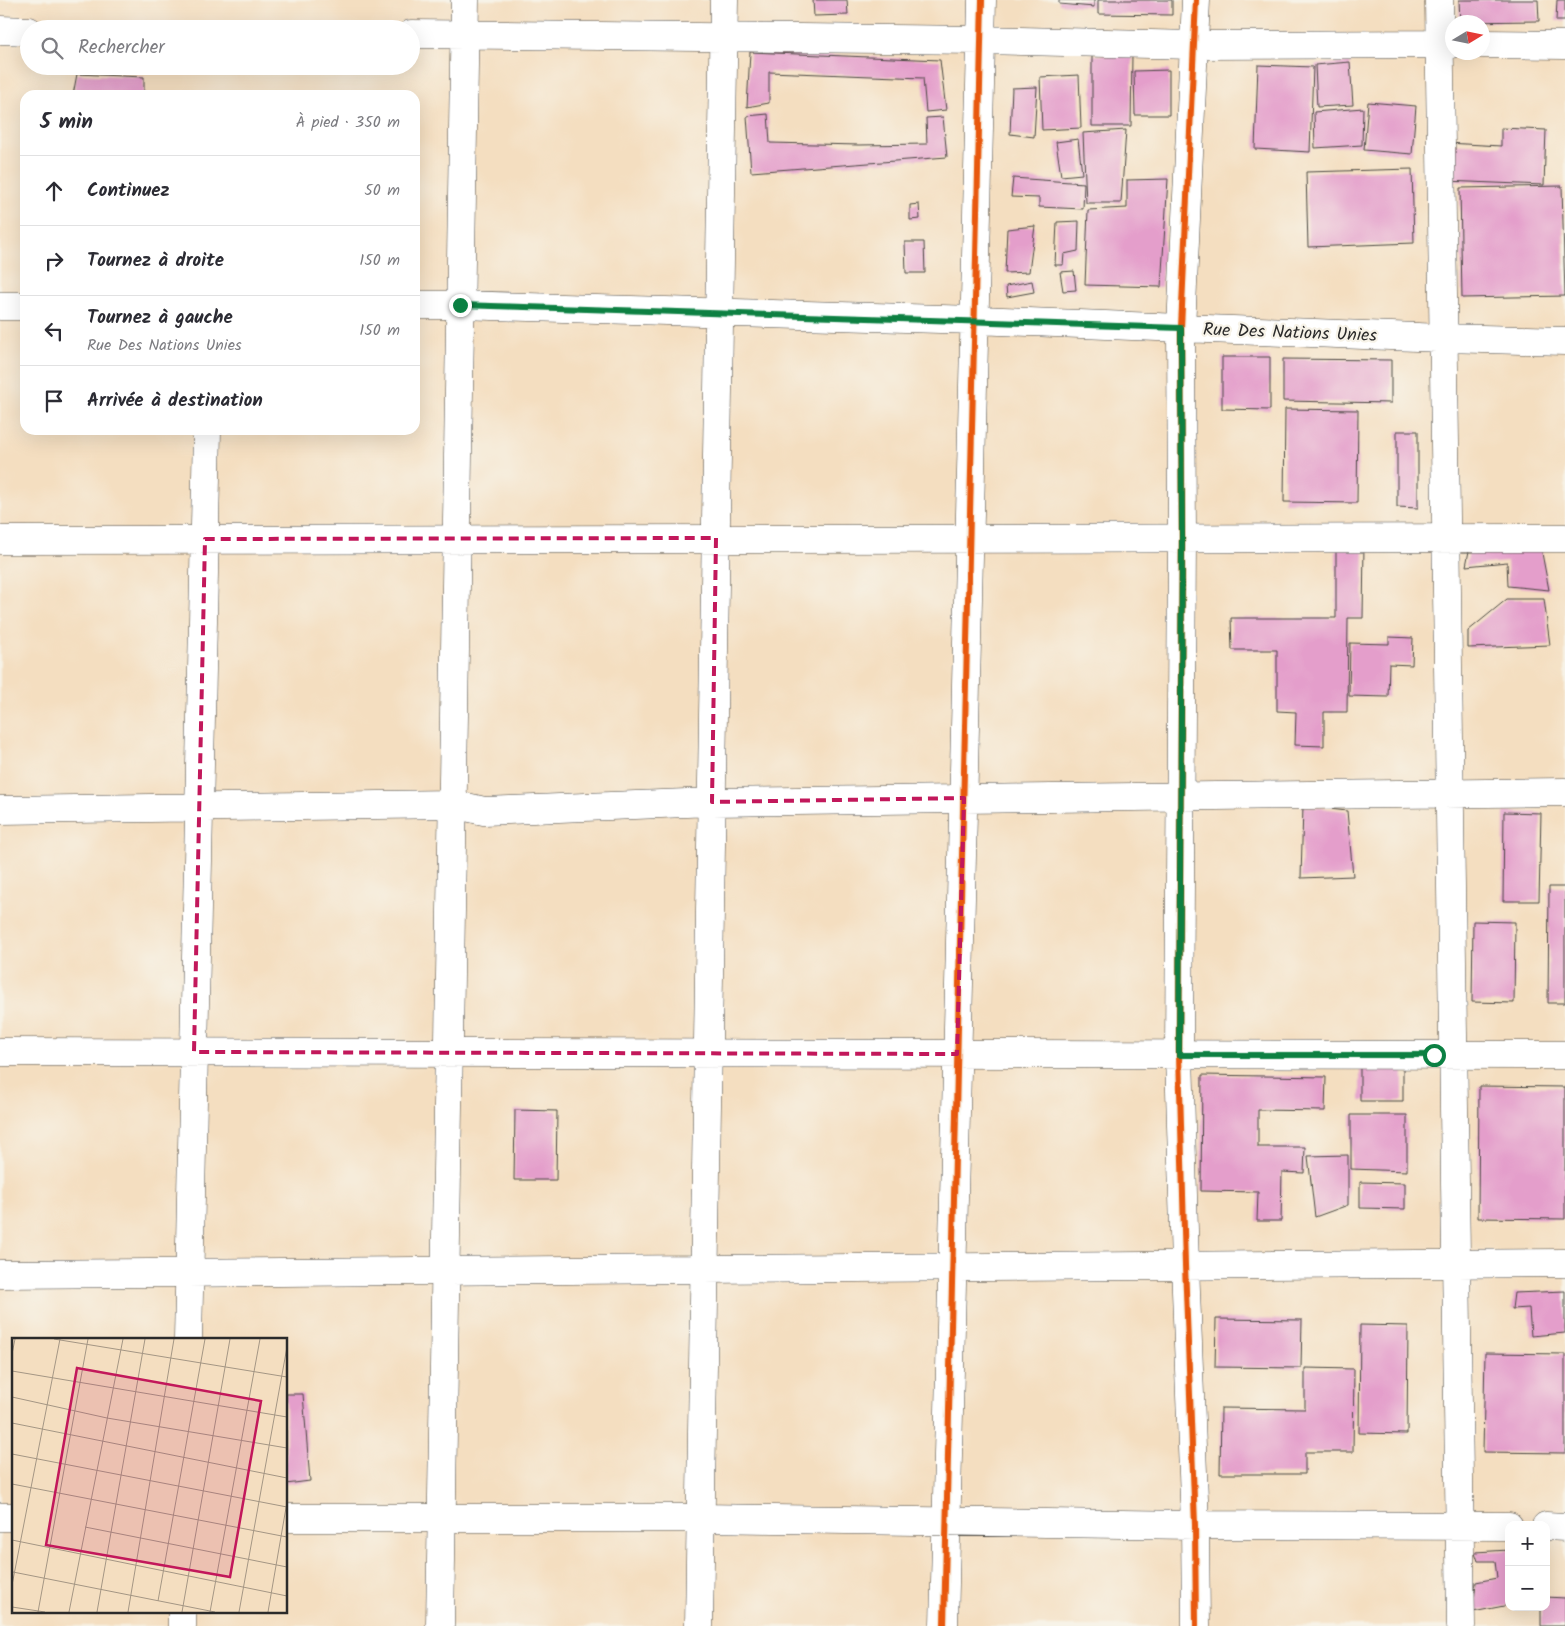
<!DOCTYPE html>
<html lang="fr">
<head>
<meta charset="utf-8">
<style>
  body { margin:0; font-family:Kalam,sans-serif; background:#f2f2f3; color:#2b2b33 }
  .controls { position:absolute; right:15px; bottom:15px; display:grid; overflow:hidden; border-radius:10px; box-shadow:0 5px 20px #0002 }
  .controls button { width:45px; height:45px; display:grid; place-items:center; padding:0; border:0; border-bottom:1px solid #e1e1e2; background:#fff; color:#2b2b33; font:25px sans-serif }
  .compass { position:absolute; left:1445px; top:15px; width:45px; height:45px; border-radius:50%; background:#fff; box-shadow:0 5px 20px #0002; rotate:80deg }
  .stop { position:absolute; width:15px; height:15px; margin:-11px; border:4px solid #0b8043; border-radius:50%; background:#fff }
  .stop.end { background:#0b8043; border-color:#fff; box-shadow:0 1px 5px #0008 }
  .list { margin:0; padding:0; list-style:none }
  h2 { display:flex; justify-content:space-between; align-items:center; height:65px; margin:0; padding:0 20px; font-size:21px }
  h2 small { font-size:16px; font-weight:400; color:#7c7c81 }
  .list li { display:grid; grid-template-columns:32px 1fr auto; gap:15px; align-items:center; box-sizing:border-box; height:70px; padding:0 20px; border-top:1px solid #e1e1e2 }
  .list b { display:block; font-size:19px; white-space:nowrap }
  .list p { margin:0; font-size:16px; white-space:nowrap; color:#7c7c81 }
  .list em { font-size:16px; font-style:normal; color:#7c7c81 }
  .icon { flex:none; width:28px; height:28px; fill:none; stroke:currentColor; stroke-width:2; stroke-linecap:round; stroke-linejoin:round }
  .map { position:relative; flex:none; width:1565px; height:1626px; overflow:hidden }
  .search { position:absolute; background:#fff; box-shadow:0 5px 20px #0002; left:20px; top:20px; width:400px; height:55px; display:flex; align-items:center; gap:12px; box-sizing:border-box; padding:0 18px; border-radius:28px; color:#7c7c81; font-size:19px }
  .panel { position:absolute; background:#fff; box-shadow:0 5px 20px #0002; left:20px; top:90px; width:400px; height:345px; border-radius:15px }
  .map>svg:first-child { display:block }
  .building { fill:#e49ecb }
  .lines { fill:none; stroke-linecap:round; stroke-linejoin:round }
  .minor-casing { stroke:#494641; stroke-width:29 }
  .minor { stroke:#fff; stroke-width:28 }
  .cycleway-casing { stroke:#f7f3e8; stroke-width:9 }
  .cycleway { stroke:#e8590c; stroke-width:6 }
  .route { stroke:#0b8043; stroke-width:6 }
  .marked { fill:none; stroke:#c2185b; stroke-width:4; stroke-dasharray:10 6; stroke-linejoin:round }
  .labels { text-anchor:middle; stroke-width:4.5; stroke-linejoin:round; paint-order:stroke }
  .street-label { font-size:18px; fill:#2b2b2b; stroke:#f7f3e8 }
  .inset-road { fill:none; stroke:#a49684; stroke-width:1 }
  .view { fill:#c2185b; fill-opacity:0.15; stroke:#c2185b; stroke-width:2.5 }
  .inset-edge { fill:none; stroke:#2b2b2b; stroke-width:2.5 }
</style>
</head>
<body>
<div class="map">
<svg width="1565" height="1626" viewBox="0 0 1565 1626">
  <rect width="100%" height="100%" fill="#f7f3e8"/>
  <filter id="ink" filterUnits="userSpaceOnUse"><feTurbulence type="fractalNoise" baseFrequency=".02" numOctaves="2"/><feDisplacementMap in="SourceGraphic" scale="10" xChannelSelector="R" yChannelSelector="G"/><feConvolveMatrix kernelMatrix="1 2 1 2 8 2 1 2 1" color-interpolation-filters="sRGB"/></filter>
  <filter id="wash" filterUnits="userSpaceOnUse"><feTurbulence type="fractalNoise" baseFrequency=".0096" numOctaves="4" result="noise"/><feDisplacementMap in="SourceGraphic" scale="20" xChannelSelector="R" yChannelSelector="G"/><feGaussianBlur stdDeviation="1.12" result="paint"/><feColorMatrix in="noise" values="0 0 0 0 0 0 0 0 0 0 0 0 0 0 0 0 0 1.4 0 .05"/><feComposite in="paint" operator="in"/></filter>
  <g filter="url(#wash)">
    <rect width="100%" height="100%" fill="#f4dec0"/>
    <g id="blocks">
      <path class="building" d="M813,0H847L848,15L814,16Z
        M1059,0H1094V7L1059,4Z
        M1098,0H1172V15L1098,14Z
        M1459,0H1538L1539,21L1460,22Z
        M1557,0H1565V21H1556Z
        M750,52L940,60L946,110L926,112L923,78L769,72V103L747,107Z
        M1092,55H1132L1131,126H1092Z
        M1350,62L1353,105L1317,107L1315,65Z
        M1258,65L1313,67L1310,152L1255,149Z
        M1169,70V115H1135L1134,71Z
        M77,74L144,77V95H73Z
        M1079,75L1081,128L1042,130L1040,77Z
        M1037,87L1034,137L1010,134L1012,88Z
        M1368,102L1416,106L1412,154L1364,150Z
        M1363,108L1362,145L1315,148L1314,112Z
        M768,114L770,143L859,145L927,144L926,118L943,117L947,157L751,172L747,116Z
        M1501,128L1546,130L1544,185L1445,181L1447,143L1501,146Z
        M1126,130L1121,203H1086L1083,133Z
        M1078,139L1082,174L1061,176L1056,142Z
        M1412,169L1414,243L1308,247L1306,172Z
        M1013,178L1084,183L1083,209L1039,207V198L1011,197Z
        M1168,179L1161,287L1085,285L1088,210L1127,208V180Z
        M1562,186L1565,296L1462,298L1460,188Z
        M919,204L920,219L910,220V205Z
        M1079,221L1078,251L1064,254L1063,265H1055L1057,222Z
        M1035,226L1029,272L1005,273L1007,229Z
        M905,242H924L925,273H906Z
        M1074,271L1076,290L1063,291L1060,272Z
        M1032,281L1034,292L1007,297L1006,286Z
        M1222,357H1270V410L1222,409Z
        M1283,359L1391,360V403L1283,401Z
        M1285,409L1358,410L1357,503L1284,502Z
        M1397,431H1418V508L1397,507Z
        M1336,543L1364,544L1363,618H1348L1347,712H1324V746L1295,745L1296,712L1277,711V650H1232L1231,618H1336Z
        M1541,548L1549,590L1508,586L1507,562L1466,566L1469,551Z
        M1507,599H1544L1550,645L1468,648V631Z
        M1389,637L1413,638L1412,665L1389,664L1388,697L1349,696L1350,643L1389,644Z
        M1303,806L1347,811L1353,876L1301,878Z
        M1504,812L1541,813L1539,901H1503Z
        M1549,887H1565V1003H1548Z
        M1473,921L1515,922L1514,1003L1472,1002Z
        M1360,1064L1403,1065V1101H1360Z
        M1202,1075L1326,1077L1325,1111L1258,1110V1147H1305L1304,1173L1282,1172L1281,1221H1257L1258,1192L1201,1191Z
        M1479,1086L1565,1087V1219L1478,1218Z
        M515,1110L557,1111L556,1180H514Z
        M1351,1115H1407V1171L1351,1169Z
        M1348,1155V1205L1315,1217L1308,1156Z
        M1360,1182L1405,1183V1209L1360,1208Z
        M1565,1291V1333L1531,1336L1529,1308L1512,1309L1514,1293Z
        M1216,1319L1302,1320L1301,1368L1215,1367Z
        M1360,1325L1408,1326L1407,1434L1359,1433Z
        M1485,1353L1565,1354V1453L1483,1452Z
        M1305,1368L1354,1369L1353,1452H1305V1474H1220L1221,1408L1305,1409Z
        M286,1394H303L310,1481L286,1484Z
        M1509,1550V1605L1473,1612L1476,1582L1497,1578L1495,1561H1478L1475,1552Z
        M1546,1597L1565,1598V1626H1541V1607H1546Z"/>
    </g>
  </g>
  <g filter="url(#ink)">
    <use href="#blocks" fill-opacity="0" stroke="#494641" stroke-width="1"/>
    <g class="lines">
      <g class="minor-casing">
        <path id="minor" d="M1439,0L1461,1626
          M0,30L29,31
          M411,34L982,40L1194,45L1452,44
          M1482,44L1565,45
          M415,305H460L975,320L1443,338L1565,341
          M0,306H25
          M0,540L1565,538
          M0,810L453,804L484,811L712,802L1565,792
          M0,1052L1565,1055
          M0,1274L1565,1263
          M188,1340L207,430
          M0,1517H14
          M286,1518H701L1195,1525L1509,1526
          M1546,1526L1565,1527
          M182,1626V1612
          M440,1626L465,0
          M699,1626L724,0
          M944,1626L982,0
          M1196,1626L1195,1525L1185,1265L1179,1055L1182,538L1181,328L1196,0"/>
      </g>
      <use href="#minor" class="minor"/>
      <g class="cycleway-casing">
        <path id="cycleway" d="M944,1626L982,0
          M1196,1626L1195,1525L1185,1265L1179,1055L1182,538L1181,328L1196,0"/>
      </g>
      <use href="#cycleway" class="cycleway"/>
    </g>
  </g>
  <g class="lines" filter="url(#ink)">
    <path class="route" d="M460,305L1181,328L1182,538L1179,1055H1434"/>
  </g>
  <path class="marked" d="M716,538L712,802L964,798L957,1054L194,1052L205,539Z"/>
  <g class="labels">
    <g class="street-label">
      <text transform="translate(1290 332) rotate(2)" y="6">Rue Des Nations Unies</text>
    </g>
  </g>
  <g transform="translate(12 1338)">
    <rect width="275" height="275" fill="#f4dec0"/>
    <path class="inset-road" d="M42,1L275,39M0,16L3,1M0,33L275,79M0,59L95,80L275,110M0,85L275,140M0,116L275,169M0,146L275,199M73,189L275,229M0,202L275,258M1,234L203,274M0,247L48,1M146,263L193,1M0,269L33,274M26,274L76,1M57,274L111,1M85,274L133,1M116,274L162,1M170,274L218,1M198,274L248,1M227,274L275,9M256,274L275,164"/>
    <path class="view" d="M65,30L249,63L218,239L34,207Z"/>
    <rect width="275" height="275" class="inset-edge"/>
  </g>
</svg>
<div class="controls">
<button>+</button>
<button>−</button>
</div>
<svg class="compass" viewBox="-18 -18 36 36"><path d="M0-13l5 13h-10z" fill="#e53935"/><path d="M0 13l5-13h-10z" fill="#7c7c81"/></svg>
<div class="stop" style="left:1434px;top:1055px"></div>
<div class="stop end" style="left:460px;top:305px"></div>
<div class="search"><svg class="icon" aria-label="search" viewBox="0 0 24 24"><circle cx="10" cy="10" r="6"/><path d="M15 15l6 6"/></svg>Rechercher</div>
<section class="panel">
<h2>5 min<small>À pied · 350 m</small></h2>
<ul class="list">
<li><svg class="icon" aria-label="ahead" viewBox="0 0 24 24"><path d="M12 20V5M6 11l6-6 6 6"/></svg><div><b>Continuez</b></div><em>50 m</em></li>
<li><svg class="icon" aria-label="right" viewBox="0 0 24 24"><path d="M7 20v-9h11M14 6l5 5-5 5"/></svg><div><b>Tournez à droite</b></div><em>150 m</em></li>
<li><svg class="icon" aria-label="left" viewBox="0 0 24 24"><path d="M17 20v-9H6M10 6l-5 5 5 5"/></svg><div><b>Tournez à gauche</b><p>Rue Des Nations Unies</p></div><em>150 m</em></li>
<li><svg class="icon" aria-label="arrive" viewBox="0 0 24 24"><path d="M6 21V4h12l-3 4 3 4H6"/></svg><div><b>Arrivée à destination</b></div></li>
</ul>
</section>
</div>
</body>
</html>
